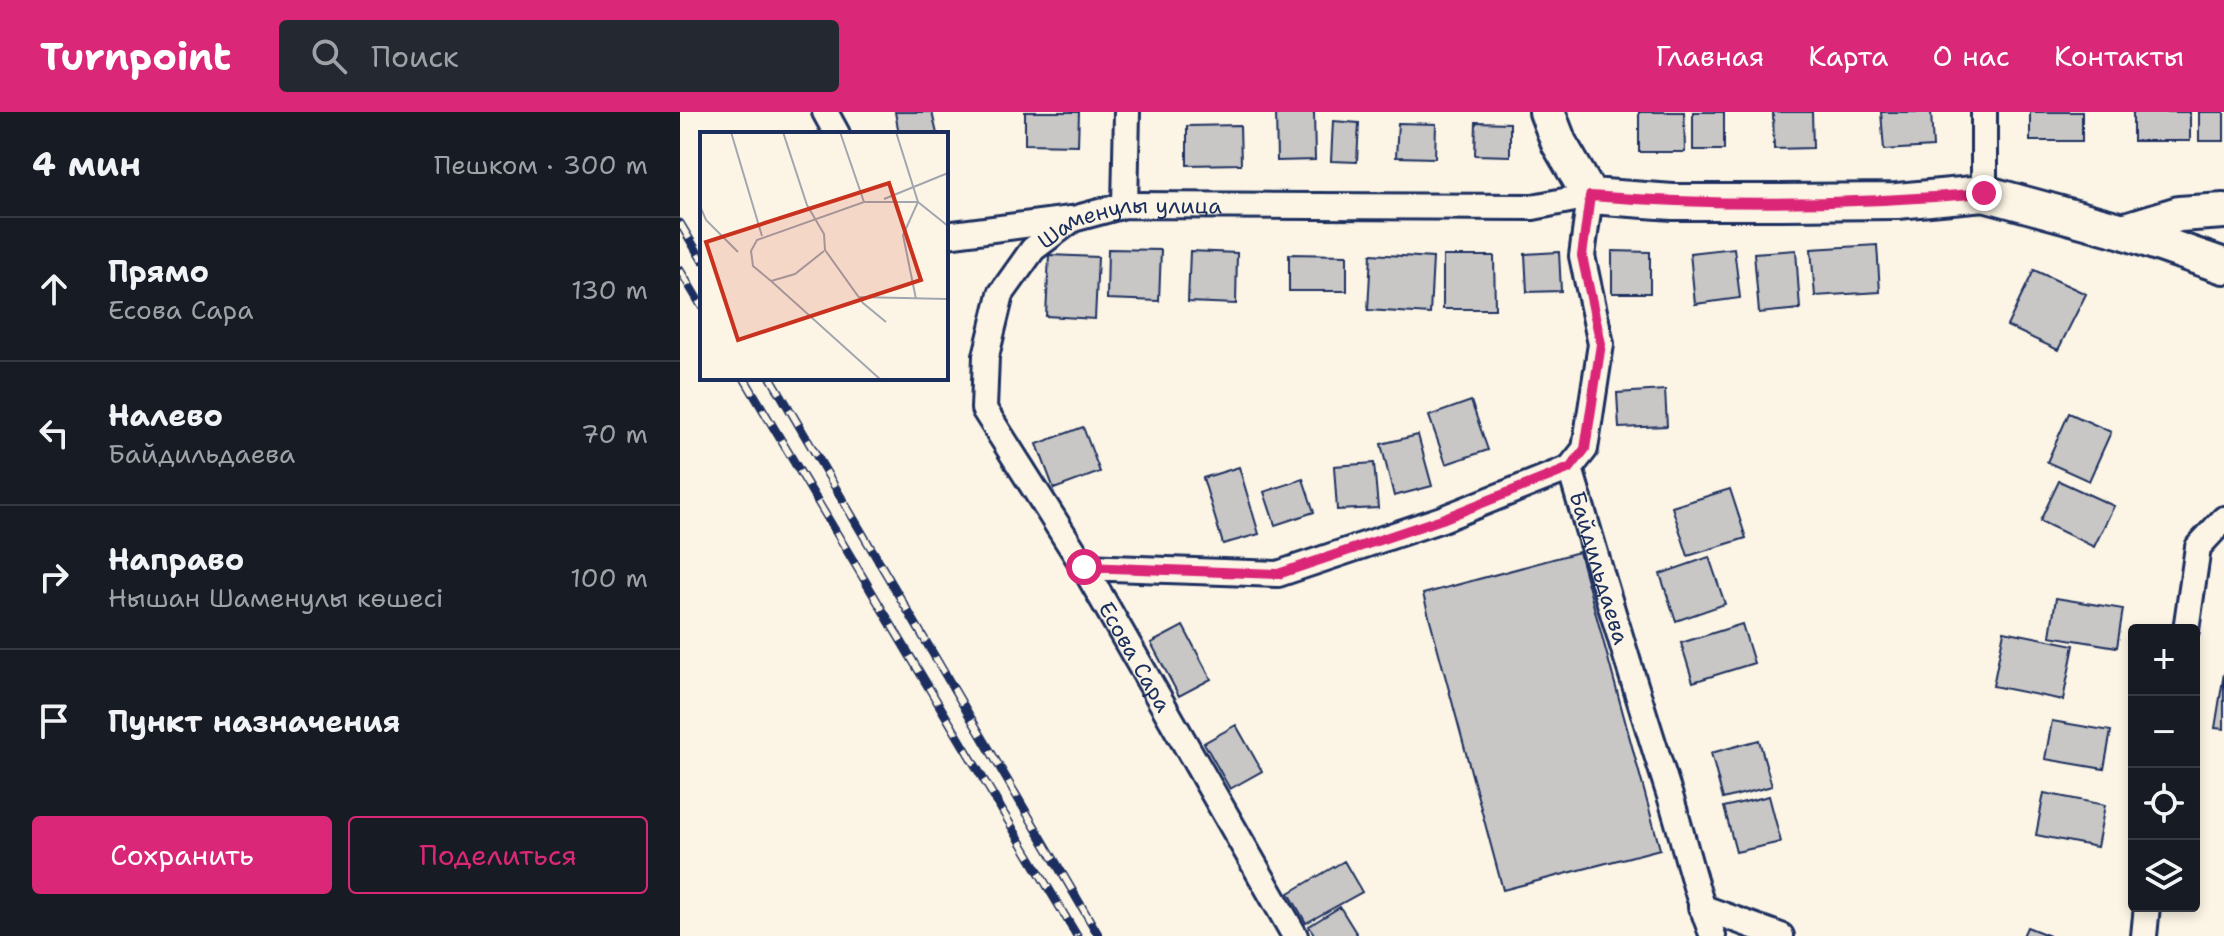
<!DOCTYPE html>
<html lang="ru">
<head>
<meta charset="utf-8">
<style>
  body { margin:0; font-family:"Shantell Sans",sans-serif; background:#242831; color:#f1f3f6 }
  .controls { position:absolute; right:24px; bottom:24px; display:grid; overflow:hidden; border-radius:8px; box-shadow:0 4px 12px #0003 }
  .controls button { width:72px; height:72px; display:grid; place-items:center; padding:0; border:0; border-bottom:2px solid #363941; background:#171b24; color:#f1f3f6; font:40px sans-serif }
  .stop { position:absolute; width:24px; height:24px; margin:-18px; border:6px solid #db2777; border-radius:50%; background:#fff }
  .stop.end { background:#db2777; border-color:#fff; box-shadow:0 2px 8px #0008 }
  .list { margin:0; padding:0; list-style:none }
  h2 { display:flex; justify-content:space-between; align-items:center; height:104px; margin:0; padding:0 32px; font-size:34px }
  h2 small { font-size:26px; font-weight:400; color:#9ea1a6 }
  .list li { display:grid; grid-template-columns:52px 1fr auto; gap:24px; align-items:center; box-sizing:border-box; height:144px; padding:0 32px; border-top:2px solid #363941 }
  .list b { display:block; font-size:30px; white-space:nowrap }
  .list p { margin:0; font-size:26px; white-space:nowrap; color:#9ea1a6 }
  .list em { font-size:26px; font-style:normal; color:#9ea1a6 }
  .actions { display:flex; gap:16px; padding:24px 32px }
  .actions a { flex:1; padding:18px 0; border:2px solid #db2777; border-radius:8px; text-align:center; font-size:28px; color:#db2777 }
  .actions .main { background:#db2777; color:#fff }
  .icon { flex:none; width:44px; height:44px; fill:none; stroke:currentColor; stroke-width:2; stroke-linecap:round; stroke-linejoin:round }
  .map { position:relative; flex:none; width:1544px; height:824px; overflow:hidden }
  header { display:flex; align-items:center; gap:48px; box-sizing:border-box; height:112px; padding:0 40px; background:#db2777; color:#fff }
  header strong { font-size:38px }
  nav { display:flex; gap:44px; margin-inline-start:auto; font-size:28px }
  .search { width:560px; height:72px; background:#242831; display:flex; align-items:center; gap:20px; box-sizing:border-box; padding:0 28px; border-radius:8px; color:#9ea1a6; font-size:30px }
  main { display:flex }
  aside { flex:1; background:#171b24 }
  .map>svg:first-child { display:block }
  .building { fill:#c8c7c6; stroke:#1b2f5e; stroke-width:2 }
  .lines { fill:none; stroke-linecap:round; stroke-linejoin:round }
  .street-casing { stroke:#1b2f5e; stroke-width:30 }
  .secondary-casing { stroke:#1b2f5e; stroke-width:40 }
  .street { stroke:#fcf5e5; stroke-width:24 }
  .secondary { stroke:#fcf5e5; stroke-width:34 }
  .rail-casing { stroke:#1b2f5e; stroke-width:9 }
  .rail { stroke:#fcf5e5; stroke-width:6; stroke-dasharray:18; stroke-linecap:butt }
  .route { stroke:#db2777; stroke-width:10 }
  .labels { text-anchor:middle; stroke-width:8; stroke-linejoin:round; paint-order:stroke }
  .street-label { font-size:22px; fill:#1b2f5e; stroke:#fcf5e5 }
  .inset-road { fill:none; stroke:#a2a6af; stroke-width:2 }
  .view { fill:#c8321e; fill-opacity:0.15; stroke:#c8321e; stroke-width:4 }
  .inset-edge { fill:none; stroke:#1b2f5e; stroke-width:4 }
</style>
</head>
<body>
<header>
<strong>Turnpoint</strong>
<div class="search"><svg class="icon" aria-label="search" viewBox="0 0 24 24"><circle cx="10" cy="10" r="6"/><path d="M15 15l6 6"/></svg>Поиск</div>
<nav><a>Главная</a><a>Карта</a><a>О нас</a><a>Контакты</a></nav>
</header>
<main>
<aside>
<h2>4 мин<small>Пешком · 300 m</small></h2>
<ul class="list">
<li><svg class="icon" aria-label="ahead" viewBox="0 0 24 24"><path d="M12 20V5M6 11l6-6 6 6"/></svg><div><b>Прямо</b><p>Есова Сара</p></div><em>130 m</em></li>
<li><svg class="icon" aria-label="left" viewBox="0 0 24 24"><path d="M17 20v-9H6M10 6l-5 5 5 5"/></svg><div><b>Налево</b><p>Байдильдаева</p></div><em>70 m</em></li>
<li><svg class="icon" aria-label="right" viewBox="0 0 24 24"><path d="M7 20v-9h11M14 6l5 5-5 5"/></svg><div><b>Направо</b><p>Нышан Шаменулы көшесі</p></div><em>100 m</em></li>
<li><svg class="icon" aria-label="arrive" viewBox="0 0 24 24"><path d="M6 21V4h12l-3 4 3 4H6"/></svg><div><b>Пункт назначения</b></div></li>
</ul>
<div class="actions"><a class="main">Сохранить</a><a>Поделиться</a></div>
</aside>
<div class="map">
<svg width="1544" height="824" viewBox="0 0 1544 824">
  <rect width="100%" height="100%" fill="#fcf5e5"/>
  <filter id="ink" filterUnits="userSpaceOnUse"><feTurbulence type="fractalNoise" baseFrequency=".0125" numOctaves="2"/><feDisplacementMap in="SourceGraphic" scale="16" xChannelSelector="R" yChannelSelector="G"/><feConvolveMatrix kernelMatrix="1 2 1 2 8 2 1 2 1" color-interpolation-filters="sRGB"/></filter>
  <g filter="url(#ink)">
    <path class="building" d="M215,0H252L257,22H219Z
      M345,0H399L398,33L345,32Z
      M596,0H634L635,48L597,49Z
      M959,0H1004L1005,40H959Z
      M1013,0H1044V38H1013Z
      M1093,0H1132L1133,36L1094,37Z
      M1201,0H1251L1253,35L1204,38Z
      M1350,0H1402V29H1350Z
      M1453,0H1510V29H1453Z
      M1519,0H1544V29H1519Z
      M653,9L679,11L677,50L651,49Z
      M796,10L830,11V44L795,43Z
      M718,11L756,12L755,46L716,45Z
      M560,13L561,52L507,53V14Z
      M1197,133L1200,180L1135,184L1131,137Z
      M1054,136L1060,186L1015,192L1010,141Z
      M428,137L481,138L479,189L427,187Z
      M1116,138L1120,197L1079,201L1074,141Z
      M510,139L557,141L556,192L508,190Z
      M932,139L970,140V181H932Z
      M879,140L881,179L847,180L845,142Z
      M609,142L667,143V179H609Z
      M691,142L753,146L750,202L688,198Z
      M369,143L418,145L415,207L366,204Z
      M763,144H814L815,197H763Z
      M1354,158L1406,182L1378,238L1327,214Z
      M985,278L987,314L939,316L937,281Z
      M791,289L808,338L766,352L749,304Z
      M1389,301L1431,320L1409,369L1367,350Z
      M403,315L420,360L374,377L357,332Z
      M738,323L752,374L714,384L701,332Z
      M694,351L698,396L657,398L654,354Z
      M559,355L579,422L543,432L523,366Z
      M623,367L634,400L595,413L584,380Z
      M1379,369L1434,394L1414,435L1360,409Z
      M1050,377L1066,426L1008,444L992,395Z
      M899,440L980,737L823,778L743,482Z
      M1029,445L1045,492L996,509L980,462Z
      M1376,486L1443,497L1437,535L1370,524Z
      M1062,512L1074,551L1013,570L1001,531Z
      M503,514L531,567L499,584L471,531Z
      M1324,519L1394,533L1383,588L1313,574Z
      M1544,561V617L1535,616Z
      M1372,609L1431,619L1424,657L1365,647Z
      M556,613L582,659L550,677L524,631Z
      M1079,628L1092,674L1043,687L1031,641Z
      M1364,681L1425,693L1417,735L1356,723Z
      M1089,684L1101,730L1056,740L1044,695Z
      M664,749L682,780L626,811L609,781Z
      M660,795L678,824H635L629,814Z
      M1347,815L1370,824H1343Z"/>
    <g class="lines">
      <g class="street-casing">
        <g id="street">
          <path d="M145,0L157,22"/>
          <path d="M1304,0V81"/>
          <path d="M445,93L447,0"/>
          <path d="M266,123L391,107"/>
          <path id="s1" d="M890,356C922,466 955,575 990,684C1005,730 1014,778 1033,824"/>
          <path id="s2" d="M404,455L304,297L306,244L321,182L353,137L393,107L445,93L853,95L910,84L902,144L921,232L905,337L890,356L762,407L598,462L404,455L615,824"/>
          <path d="M1506,518L1518,435L1544,407"/>
          <path d="M1021,795L1101,824"/>
          <path d="M1464,824L1467,794"/>
        </g>
      </g>
      <g class="secondary-casing">
        <path id="secondary" d="M867,0L879,31L910,84L993,90H1101L1217,89L1304,81L1443,119L1544,154
          M1443,119L1499,102L1544,99"/>
      </g>
      <use href="#street" class="street"/>
      <use href="#secondary" class="secondary"/>
      <g class="rail-casing">
        <path id="rail" d="M0,111L22,148
          M0,158L22,195
          M64,266L397,824
          M91,266L419,824"/>
      </g>
      <use href="#rail" class="rail"/>
    </g>
  </g>
  <g class="lines" filter="url(#ink)">
    <path class="route" d="M404,455L598,462L762,407L890,356L905,337L921,232L902,144L910,84C1041,94 1173,93 1304,81"/>
  </g>
  <g class="labels">
    <g class="street-label">
      <text dy="8" stroke="none"><textPath href="#s2" startOffset="464">Шаменулы улица</textPath></text>
      <text dy="8" stroke="none"><textPath href="#s1" startOffset="104">Байдильдаева</textPath></text>
      <text dy="8" stroke="none"><textPath href="#s2" startOffset="1818">Есова Сара</textPath></text>
    </g>
  </g>
  <g transform="translate(20 20)">
    <rect width="248" height="248" fill="#fcf5e5"/>
    <path class="inset-road" d="M31,0L62,104M83,0L107,73L124,102L125,118L163,171L186,190M140,0L164,70M196,0L218,70L203,103L216,167M184,67L248,41M0,74L6,88L38,120M124,119L95,142L71,149L181,248M71,149L53,134L51,119L57,108L164,70H218L248,94M158,165L248,167"/>
    <path class="view" d="M189,51L221,148L38,208L6,110Z"/>
    <rect width="248" height="248" class="inset-edge"/>
  </g>
</svg>
<div class="controls">
<button>+</button>
<button>−</button>
<button><svg class="icon" aria-label="locate" viewBox="0 0 24 24"><circle cx="12" cy="12" r="6"/><path d="M12 2v4M12 18v4M2 12h4M18 12h4"/></svg></button>
<button><svg class="icon" aria-label="layers" viewBox="0 0 24 24"><path d="M12 4l9 5-9 5-9-5zM3 14l9 5 9-5"/></svg></button>
</div>
<div class="stop" style="left:404px;top:455px"></div>
<div class="stop end" style="left:1304px;top:81px"></div>
</div>
</main>
</body>
</html>
